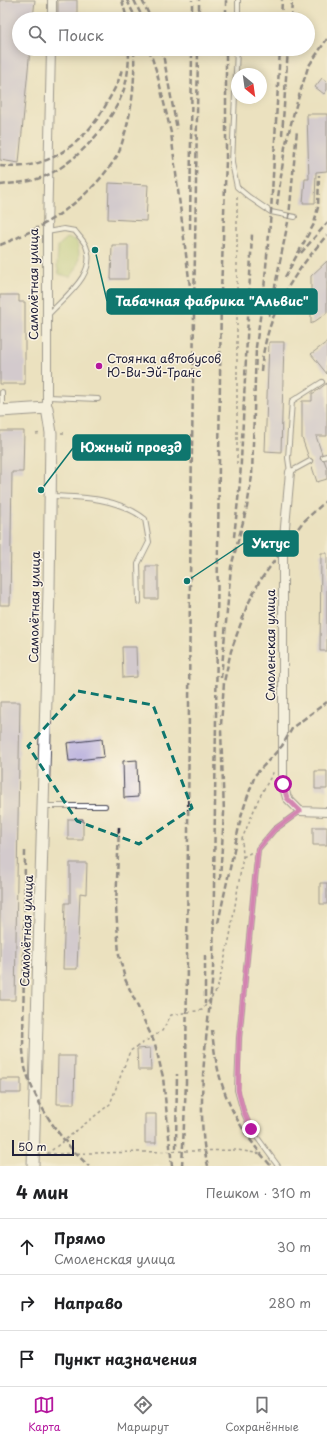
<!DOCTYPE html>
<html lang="ru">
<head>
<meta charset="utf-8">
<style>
  body { margin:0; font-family:"Playpen Sans",sans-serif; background:#f2f2f2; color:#202124 }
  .compass { position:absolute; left:231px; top:68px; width:36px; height:36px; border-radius:50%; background:#fff; box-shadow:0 2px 10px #0003; rotate:151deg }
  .scale { position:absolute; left:12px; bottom:10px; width:62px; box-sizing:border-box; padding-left:4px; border:2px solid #22223b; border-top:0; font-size:11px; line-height:14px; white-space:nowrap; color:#22223b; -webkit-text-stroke:3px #fcf5e5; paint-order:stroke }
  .stop { position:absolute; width:12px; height:12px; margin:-9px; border:3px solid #b5179e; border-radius:50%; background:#fff }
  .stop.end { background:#b5179e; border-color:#fff; box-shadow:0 1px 4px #0008 }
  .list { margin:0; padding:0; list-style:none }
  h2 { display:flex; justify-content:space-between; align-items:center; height:52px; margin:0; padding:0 16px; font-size:17px }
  h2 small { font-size:13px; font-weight:400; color:#757577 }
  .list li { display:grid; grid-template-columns:26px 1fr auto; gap:12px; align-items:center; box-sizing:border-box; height:56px; padding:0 16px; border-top:1px solid #e0e0e0 }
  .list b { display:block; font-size:15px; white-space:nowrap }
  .list p { margin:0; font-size:13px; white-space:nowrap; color:#757577 }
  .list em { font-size:13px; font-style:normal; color:#757577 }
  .icon { flex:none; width:22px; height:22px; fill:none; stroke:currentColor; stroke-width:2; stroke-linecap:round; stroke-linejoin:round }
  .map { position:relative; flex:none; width:327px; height:1166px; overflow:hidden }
  .search { position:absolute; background:#fff; box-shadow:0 2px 10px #0003; left:12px; right:12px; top:12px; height:44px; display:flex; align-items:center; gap:10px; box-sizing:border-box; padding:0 14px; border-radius:22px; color:#757577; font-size:15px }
  .sheet { height:220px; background:#fff }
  nav { display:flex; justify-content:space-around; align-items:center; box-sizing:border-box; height:56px; border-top:1px solid #e0e0e0; background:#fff; font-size:11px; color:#757577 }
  nav a { display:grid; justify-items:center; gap:2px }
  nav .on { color:#b5179e }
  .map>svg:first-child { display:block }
  .green { fill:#aac46a; stroke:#667352 }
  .building { fill:#b5adde }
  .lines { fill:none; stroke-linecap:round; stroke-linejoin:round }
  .lane-casing { stroke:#403f4f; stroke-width:6 }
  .street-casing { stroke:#403f4f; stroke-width:10 }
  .secondary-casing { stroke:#403f4f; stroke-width:13 }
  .path { stroke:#403f4f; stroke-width:1.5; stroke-dasharray:3 3; stroke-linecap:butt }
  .lane { stroke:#fff; stroke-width:4 }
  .street { stroke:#fff; stroke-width:8 }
  .secondary { stroke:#fff; stroke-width:11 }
  .rail { stroke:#22223b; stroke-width:2.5; stroke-dasharray:6 3; stroke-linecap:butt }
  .route { stroke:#b5179e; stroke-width:5 }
  .marked { fill:none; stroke:#0f766e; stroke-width:3; stroke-dasharray:8 5; stroke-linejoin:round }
  .poi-dot { fill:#b5179e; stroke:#fcf5e5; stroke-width:1.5 }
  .labels { text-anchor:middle; stroke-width:3; stroke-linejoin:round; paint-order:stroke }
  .street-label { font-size:12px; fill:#22223b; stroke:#fcf5e5 }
  .poi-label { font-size:12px; fill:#22223b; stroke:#fcf5e5; text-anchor:start }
  .leader { fill:none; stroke:#0f766e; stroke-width:1.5 }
  .callout-dot { fill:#0f766e; stroke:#fcf5e5; stroke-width:1.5 }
  .callout { fill:#0f766e; stroke:#0f766e; stroke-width:1.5 }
  .callout-label { font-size:13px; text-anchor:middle; font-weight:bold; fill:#fff }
</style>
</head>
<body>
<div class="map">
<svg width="327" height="1166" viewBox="0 0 327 1166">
  <rect width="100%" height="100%" fill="#fcf5e5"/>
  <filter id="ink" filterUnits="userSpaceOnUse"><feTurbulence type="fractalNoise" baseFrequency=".025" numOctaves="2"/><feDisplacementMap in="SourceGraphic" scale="8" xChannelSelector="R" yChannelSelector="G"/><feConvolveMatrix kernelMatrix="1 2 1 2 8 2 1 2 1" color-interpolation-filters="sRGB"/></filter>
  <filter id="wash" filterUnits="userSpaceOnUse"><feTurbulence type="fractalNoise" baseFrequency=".012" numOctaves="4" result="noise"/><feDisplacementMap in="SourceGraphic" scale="16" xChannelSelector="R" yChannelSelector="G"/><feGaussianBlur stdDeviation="0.9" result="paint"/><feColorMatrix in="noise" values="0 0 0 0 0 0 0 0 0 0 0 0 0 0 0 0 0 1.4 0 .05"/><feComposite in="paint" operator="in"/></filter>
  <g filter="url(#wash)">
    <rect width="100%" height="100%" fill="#ebe1bf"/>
    <path class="green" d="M67,238L76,240C81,252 80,268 70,277L59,274L57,266L58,246Z"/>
    <g id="blocks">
      <path class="building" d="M0,0H35L33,19H19V49H30L19,163L0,160Z
        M58,0H77V19L58,18Z
        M322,78L327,82V90L324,94L315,87Z
        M307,114H327V171L316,172L315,203H303L305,179H309Z
        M109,183L148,185L146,221L108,219Z
        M112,245H128V279H111Z
        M327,261V313L311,324V276Z
        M0,295H19V302H25V384H0Z
        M269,342H284L281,452L265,451Z
        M327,342V374L311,354Z
        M327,383V436H316L322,454L320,458L324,460L327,468V479L317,482L311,464L313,460L309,458L302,438V401H312V393H314Z
        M0,431H24L23,472H12L10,605H0Z
        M321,553H327V651H320Z
        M146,566H158V599H146Z
        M122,647H136L137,677L123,678Z
        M0,702H20L15,1000H0Z
        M102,739L104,757L69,761L67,743Z
        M137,760L138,797L124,798L123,761Z
        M315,771H327V789H315Z
        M68,819H83V840H68Z
        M313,827H327V845H313Z
        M70,863H87L86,894L80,893L77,969H63L65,903H70Z
        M320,883H327V904H320Z
        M150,1048L151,1070H138L137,1049Z
        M58,1056H75L74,1104H57Z
        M0,1079H21V1093H0Z
        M145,1114H156V1143H145Z"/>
    </g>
  </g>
  <g filter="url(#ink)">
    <use href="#blocks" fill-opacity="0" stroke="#403f4f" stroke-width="1"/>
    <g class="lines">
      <g class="lane-casing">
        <path id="lane" d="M238,19V0
          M237,49L232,163L237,187L249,197L271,212L295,217
          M47,232L64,229L75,231C78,235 84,241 86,246C98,274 64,297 48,315
          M48,397L98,399
          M2,410V392
          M323,457L327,456
          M310,461L290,472L288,458L292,401L322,382
          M51,496C84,497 118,498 145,519L149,542L138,564L139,602
          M44,806H105
          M278,1166L251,1129L243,1111L237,1090L239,1038L258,849L274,830L300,811"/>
      </g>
      <g class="street-casing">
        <path id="street" d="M52,19V0
          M47,408V232L51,49
          M290,472L283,549V784L287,798L300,811L327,812"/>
      </g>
      <g class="secondary-casing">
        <path id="secondary" d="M0,411L47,408L51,433L49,590L33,1166"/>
      </g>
      <path class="path" d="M61,433H67
        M36,434L41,433
        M237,464V194
        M243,857L252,852
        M47,1154L110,1104L130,1051L162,1031L171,1015L202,1010L217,990L230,936L243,857L242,839L259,798L274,771
        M47,1154L237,1150L262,1154"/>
      <use href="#lane" class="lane"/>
      <use href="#street" class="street"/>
      <use href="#secondary" class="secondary"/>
      <path class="rail" d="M122,0L127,19
        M127,0L136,19
        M134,0L143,19
        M142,0L151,19
        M226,0V19
        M192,19V0
        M199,19V0
        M281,19L282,0
        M291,19L292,0
        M149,49L157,73L171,133L190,287
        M162,49L177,129
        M282,135L288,49
        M0,166C47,172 87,142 108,101C114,90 120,80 122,68
        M0,185C12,183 25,183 37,179C72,169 113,123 124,89C128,77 129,61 129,49
        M277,205L285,147L294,112L308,67L327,39
        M190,229L192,49
        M0,245C46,227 90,199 117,156C120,151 122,143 124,136C133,107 135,79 134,49
        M301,253L327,223
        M285,277L314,224L318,207L319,175
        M269,316L289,217L297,130
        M261,371C266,314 291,277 327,235
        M234,537L240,482L252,234
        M221,678L231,567L247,507L252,476L256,347L264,289L271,212L280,49
        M221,725L224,682L231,651L247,606L259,582L302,523L327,500
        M119,827L116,907L119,955L125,979L155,1044L163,1077L172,1166
        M25,851L23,1050C24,1058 24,1067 27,1074C38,1108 63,1143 89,1166
        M220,880L224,813L221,730
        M218,923L242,813L255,775L282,746L293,727L327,702
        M205,955V1004
        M212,1030C217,1088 233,1122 271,1166
        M176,1148L177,1074
        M182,1166L186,1083L190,580L198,49
        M208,1166C194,1112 208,1029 213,972L221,292L226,160V49"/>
    </g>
  </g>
  <g class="lines" filter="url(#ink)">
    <path class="route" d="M251,1129L243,1110L238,1090L239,1038L258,849L274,830L300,811L287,798L283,784"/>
  </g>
  <path d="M0 0H327V1166H0ZM78,691L153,705L192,808L139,844L77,821L28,746Z" fill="#ebe1bf" fill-opacity=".55" fill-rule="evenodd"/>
  <path class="marked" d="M78,691L153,705L192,808L139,844L77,821L28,746Z"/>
  <circle class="poi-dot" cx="99" cy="366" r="4"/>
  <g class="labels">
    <g class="street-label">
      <text transform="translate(34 284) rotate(-90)" y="4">Самолётная улица</text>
      <text transform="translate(35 607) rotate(-89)" y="4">Самолётная улица</text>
      <text transform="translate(271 645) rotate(-90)" y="4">Смоленская улица</text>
      <text transform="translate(27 931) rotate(-88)" y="4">Самолётная улица</text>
    </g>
    <g class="poi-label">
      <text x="107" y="363">Стоянка автобусов<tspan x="107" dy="14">Ю-Ви-Эй-Транс</tspan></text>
    </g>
  </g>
  <path class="leader" d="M95 250L107 301M41 490L73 448M187 581L244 543"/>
  <g class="callout-dot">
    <circle cx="95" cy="250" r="4"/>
    <circle cx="41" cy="490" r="4"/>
    <circle cx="187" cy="581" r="4"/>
  </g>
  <g class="callout">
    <rect x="107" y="289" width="210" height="25" rx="4"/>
    <rect x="73" y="435" width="117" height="25" rx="4"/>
    <rect x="244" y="531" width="54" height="25" rx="4"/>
  </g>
  <g class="callout-label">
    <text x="212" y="306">Табачная фабрика "Альвис"</text>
    <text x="131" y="452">Южный проезд</text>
    <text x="271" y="548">Уктус</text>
  </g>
</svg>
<svg class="compass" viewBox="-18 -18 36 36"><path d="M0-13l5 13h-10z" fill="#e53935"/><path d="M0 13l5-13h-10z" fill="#757577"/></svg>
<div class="scale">50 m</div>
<div class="stop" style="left:283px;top:784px"></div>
<div class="stop end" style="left:251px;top:1129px"></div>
<div class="search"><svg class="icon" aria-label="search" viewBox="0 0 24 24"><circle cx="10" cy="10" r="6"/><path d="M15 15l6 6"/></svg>Поиск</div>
</div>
<section class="sheet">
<h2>4 мин<small>Пешком · 310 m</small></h2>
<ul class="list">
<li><svg class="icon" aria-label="ahead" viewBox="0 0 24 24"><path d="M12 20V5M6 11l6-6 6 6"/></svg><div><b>Прямо</b><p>Смоленская улица</p></div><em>30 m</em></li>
<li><svg class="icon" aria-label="right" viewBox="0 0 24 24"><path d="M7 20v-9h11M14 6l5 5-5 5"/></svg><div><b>Направо</b></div><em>280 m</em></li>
<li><svg class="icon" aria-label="arrive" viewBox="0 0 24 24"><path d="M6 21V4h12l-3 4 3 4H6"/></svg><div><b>Пункт назначения</b></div></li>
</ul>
</section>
<nav>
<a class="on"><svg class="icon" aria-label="map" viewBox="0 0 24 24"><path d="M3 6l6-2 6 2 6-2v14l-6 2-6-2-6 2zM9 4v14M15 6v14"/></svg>Карта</a>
<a><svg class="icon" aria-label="directions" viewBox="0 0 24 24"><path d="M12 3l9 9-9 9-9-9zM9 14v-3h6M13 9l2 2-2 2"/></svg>Маршрут</a>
<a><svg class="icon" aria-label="saved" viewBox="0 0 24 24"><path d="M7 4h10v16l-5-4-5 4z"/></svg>Сохранённые</a>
</nav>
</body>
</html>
